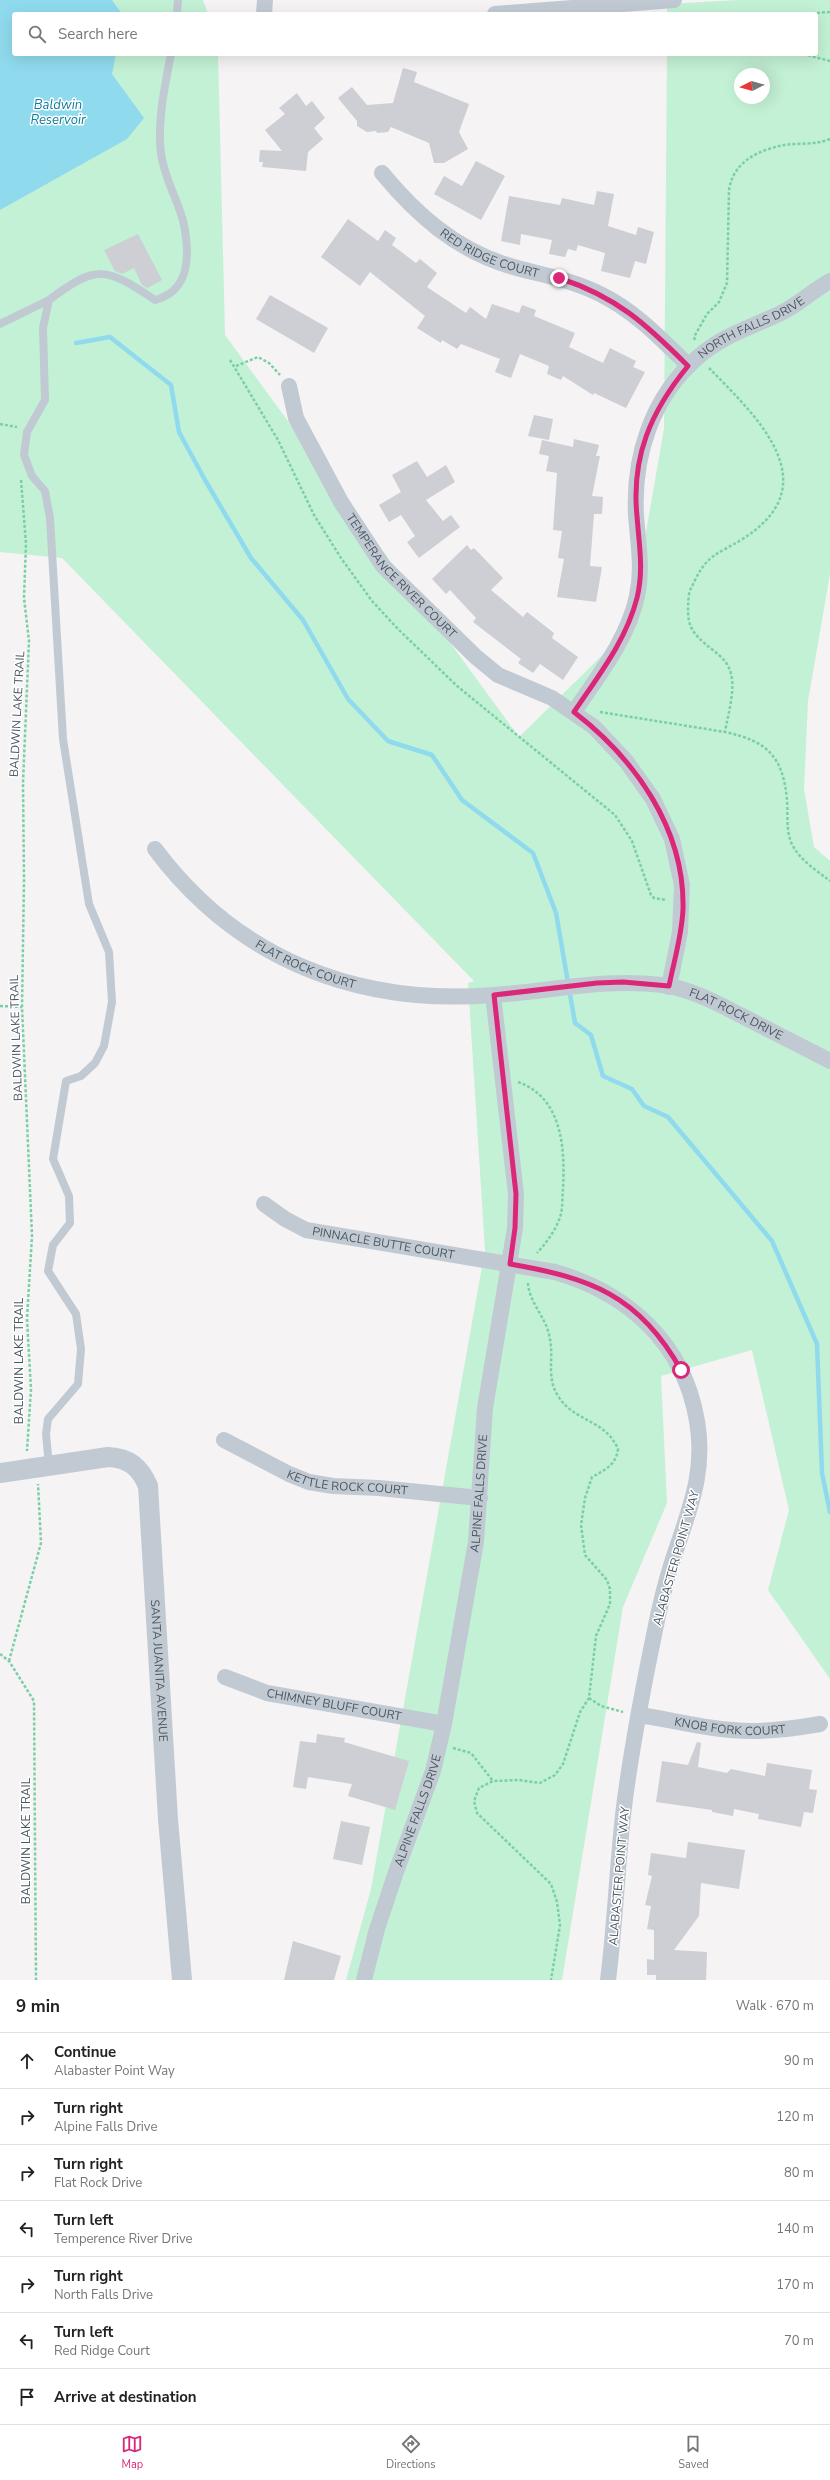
<!DOCTYPE html>
<html lang="en">
<head>
<meta charset="utf-8">
<style>
  body { margin:0; font-family:"Nunito Sans",sans-serif; background:#f6f6f6; color:#222 }
  .compass { position:absolute; left:734px; top:68px; width:36px; height:36px; border-radius:50%; background:#fff; box-shadow:0 4px 16px #0002; rotate:264deg }
  .stop { position:absolute; width:12px; height:12px; margin:-9px; border:3px solid #db2777; border-radius:50%; background:#fff }
  .stop.end { background:#db2777; border-color:#fff; box-shadow:0 1px 4px #0008 }
  .list { margin:0; padding:0; list-style:none }
  h2 { display:flex; justify-content:space-between; align-items:center; height:52px; margin:0; padding:0 16px; font-size:17px }
  h2 small { font-size:13px; font-weight:400; color:#767676 }
  .list li { display:grid; grid-template-columns:26px 1fr auto; gap:12px; align-items:center; box-sizing:border-box; height:56px; padding:0 16px; border-top:1px solid #e0e0e0 }
  .list b { display:block; font-size:15px; white-space:nowrap }
  .list p { margin:0; font-size:13px; white-space:nowrap; color:#767676 }
  .list em { font-size:13px; font-style:normal; color:#767676 }
  .icon { flex:none; width:22px; height:22px; fill:none; stroke:currentColor; stroke-width:2; stroke-linecap:round; stroke-linejoin:round }
  .map { position:relative; flex:none; width:830px; height:1980px; overflow:hidden }
  .search { position:absolute; background:#fff; box-shadow:0 4px 16px #0002; left:12px; right:12px; top:12px; height:44px; display:flex; align-items:center; gap:10px; box-sizing:border-box; padding:0 14px; border-radius:4px; color:#767676; font-size:15px }
  .sheet { height:444px; background:#fff }
  nav { display:flex; justify-content:space-around; align-items:center; box-sizing:border-box; height:56px; border-top:1px solid #e0e0e0; background:#fff; font-size:11px; color:#767676 }
  nav a { display:grid; justify-items:center; gap:2px }
  nav .on { color:#db2777 }
  .map>svg:first-child { display:block }
  .green { fill:#c3f1d5; fill-rule:evenodd }
  .water { fill:#90daee }
  .lines { fill:none; stroke-linecap:round; stroke-linejoin:round }
  .stream { stroke:#90daee; stroke-width:4.5 }
  .building { fill:#cdcfd5 }
  .path { stroke:#7ad0a6; stroke-width:2.5; stroke-dasharray:3 2; stroke-linecap:butt }
  .service { stroke:#c1cad2; stroke-width:8 }
  .minor { stroke:#c1cad2; stroke-width:16 }
  .tertiary { stroke:#c1cad2; stroke-width:20 }
  .route { stroke:#db2777; stroke-width:5 }
  .labels { text-anchor:middle; stroke-width:3; stroke-linejoin:round; paint-order:stroke }
  .street-label { font-size:12px; fill:#4a5661; stroke:#fff }
  .water-label { font-size:13px; font-style:italic; fill:#0c7c9b; stroke:#fff }
</style>
</head>
<body>
<div class="map">
<svg width="830" height="1980" viewBox="0 0 830 1980">
  <rect width="100%" height="100%" fill="#f5f3f3"/>
  <path class="green" d="M0,0H203L208,14H14V54H218L225,335L519,737L629,629L664,429L667,54H816V14H667V4L738,0H830V574L808,701L804,789L814,847L830,861V1679L768,1590L789,1510L752,1350L661,1376L667,1503L623,1607L562,1980H346L371,1889L485,1250L468,983L474,981L62,558L0,552ZM740,74H764V98H740Z"/>
  <path class="water" d="M0,0H112L122,14H14V54H116L112,74L144,118L127,139L0,210Z"/>
  <g class="lines">
    <path class="stream" d="M76,343L110,337L171,385L179,432L205,480L251,558L303,620L348,699L388,741L432,755L462,800L533,853L556,913L575,1023L591,1035L603,1076L632,1089L644,1106L668,1117L772,1241L817,1344L822,1473L830,1512"/>
  </g>
  <path class="building" d="M403,68L417,72L414,82L469,104L459,132L468,149L444,163H434L429,143L391,127L388,132L377,133L376,131L367,132L357,126V121L338,98L352,87L367,105L393,103Z
    M297,93L306,106L312,101L325,118L314,128L323,139L308,152L306,171L262,167L263,162H259L260,150L282,151L265,130L285,114L279,108Z
    M476,161L505,176L481,220L434,194L444,176L462,186Z
    M597,191L614,194L608,226L636,235L638,227L654,232L646,264L635,261L630,278L601,271L605,253L578,245L576,251L568,249L565,257L549,254L552,240L521,234L520,245L501,241L509,196L560,205L562,198L594,205Z
    M348,219L378,241L385,230L396,238L392,245L416,263L420,259L437,273L427,287L466,313L470,307L486,319L492,304L519,313L522,305L536,310L534,316L575,333L569,347L603,363L610,348L636,361L633,367L645,372L626,408L594,393L593,395L563,376L561,380L547,374L549,366L520,354L511,378L495,372L500,359L461,344L457,349L442,340L441,343L417,328L425,316L370,272L360,286L321,257Z
    M138,234L162,280L147,288L142,285L134,268L122,274L115,271L104,250Z
    M270,295L328,328L314,353L256,319Z
    M534,415L553,419L549,440L528,436Z
    M574,439L599,445L596,456H600L592,496L603,497L602,514H594L590,566L602,567L596,602L557,597L564,559L558,558L562,531L553,530L557,473L546,471L549,456L539,454L542,440L573,447Z
    M417,461L427,477L446,465L455,482L426,500L443,521L451,515L460,527L419,558L407,542L415,536L401,515L389,522L379,505L401,492L392,475Z
    M467,545L471,550L474,548L503,578L491,590L523,617L527,612L554,633L552,638L578,657L563,680L540,664L533,673L518,663L521,659L473,622L476,618L450,590L446,594L432,579Z
    M317,1734L345,1738L344,1742L409,1761L395,1810L348,1796L352,1784L308,1777L306,1789L293,1787L300,1741L316,1743Z
    M697,1742L701,1743L698,1767L727,1773L731,1769L765,1776L767,1763L812,1770L809,1789L817,1790L813,1813L804,1812L801,1827L758,1819L759,1814L734,1809L733,1816L712,1812V1810L656,1802L662,1761L688,1765Z
    M341,1821L370,1827L362,1865L333,1859Z
    M688,1842L745,1850L739,1889L701,1883L699,1916L674,1950L707,1952L706,1980H656V1975H647V1959L654,1960V1930L647,1929L651,1906L645,1905L652,1876L648,1875L651,1853L686,1858Z
    M293,1941L341,1956L334,1980H284Z"/>
  <g class="lines">
    <path class="path" d="M802,14L830,12
      M803,54L830,61
      M695,340L694,337L707,314L719,302L727,283L729,190C733,162 758,150 784,145C799,143 816,145 830,139
      M230,360L278,440L314,515L341,558L372,601L398,629L457,686L615,815L632,841L651,895L654,898L666,900
      M236,366L258,357L269,363L280,375
      M709,368C758,418 830,485 741,540C718,554 708,554 695,580C693,585 690,589 689,594C686,626 689,631 714,651C719,655 725,660 728,666C738,684 728,713 725,732
      M0,424L17,427
      M21,480L26,544L24,598L29,641L23,783L24,880L22,1007L32,1236L27,1319L31,1389L27,1451
      M600,712L725,732C767,741 783,756 787,800C788,814 786,829 791,842C798,859 816,870 830,881
      M0,1006L22,1007
      M518,1082C563,1098 565,1149 563,1190C562,1198 563,1209 560,1217C556,1230 546,1243 537,1253
      M528,1283C529,1303 547,1318 550,1339C554,1359 546,1377 558,1396C574,1422 605,1419 618,1449C616,1465 605,1470 592,1477L585,1498L581,1525L585,1555L607,1580L610,1589V1604L596,1636L589,1698L580,1712L563,1764L555,1775L540,1783L519,1780L493,1781L479,1788L474,1801L477,1813L551,1884L557,1902L560,1925L551,1980
      M0,1654L9,1661L34,1701L36,1980
      M9,1661L41,1543L38,1484
      M589,1698L601,1706L623,1712
      M453,1748L471,1753L493,1781"/>
    <path class="service" d="M177,14L178,0
      M0,324L49,300
      M49,1466L46,1434L48,1419L78,1384L81,1349L76,1314L48,1271L53,1245L70,1223L69,1196L53,1159L66,1081L81,1076L95,1063L104,1046L112,1002L109,952L89,904L63,739L50,518L45,491L32,476L24,455L27,432L45,400L43,328L49,300C97,264 106,267 155,300C190,291 190,256 184,225C179,201 164,179 161,153C157,123 165,84 171,54"/>
    <g class="minor">
      <path d="M264,14L265,0"/>
      <path d="M495,14L674,0"/>
      <path id="s1" d="M382,173C416,214 455,249 507,265C539,275 572,279 602,295C636,312 662,340 689,366"/>
      <path id="s2" d="M289,386L296,418L341,502L383,566L476,657L498,675L552,698L594,727L626,761L653,799L672,839L682,885L680,932L669,987"/>
      <path id="s3" d="M574,712C598,676 628,639 637,596C643,568 638,543 636,515C633,456 652,397 697,358C723,335 749,328 779,314C798,305 812,291 830,281"/>
      <path id="s4" d="M155,849C238,960 358,1006 494,995C553,991 609,977 668,986C697,991 724,1007 750,1020C777,1034 803,1047 830,1061"/>
      <path id="s5" d="M264,1204L285,1219L306,1230L555,1272C628,1293 684,1343 697,1421C706,1473 689,1510 673,1559C665,1584 659,1609 654,1635C642,1693 630,1756 623,1815C617,1870 615,1925 608,1980"/>
      <path id="s6" d="M224,1440L289,1474L309,1482L333,1486L379,1488L480,1498"/>
      <path id="s7" d="M225,1677L267,1693L444,1724"/>
      <path id="s8" d="M640,1715C677,1721 715,1731 752,1731C775,1731 797,1728 820,1724"/>
      <path id="s9" d="M364,1980L377,1929L396,1872L433,1771L444,1724L476,1542L485,1408L515,1228L516,1194L493,995"/>
    </g>
    <path class="tertiary" id="s10" d="M0,1473L108,1457C129,1458 140,1467 148,1486L168,1819L182,1980"/>
  </g>
  <g class="lines">
    <path class="route" d="M559,278C617,297 646,324 688,366C651,411 631,457 637,516C639,544 644,570 637,598C626,641 598,676 574,712C635,759 685,829 683,909C682,935 674,961 669,986L623,982L597,983L494,995L516,1194L515,1228L510,1264C590,1278 639,1295 681,1370"/>
  </g>
  <g class="labels">
    <g class="street-label">
      <text dy="4" stroke="none"><textPath href="#s1" startOffset="137">RED RIDGE COURT</textPath></text>
      <text dy="4" stroke="none"><textPath href="#s3" startOffset="451">NORTH FALLS DRIVE</textPath></text>
      <text dy="4" stroke="none"><textPath href="#s2" startOffset="224">TEMPERANCE RIVER COURT</textPath></text>
      <text transform="translate(17 714) rotate(-87)" y="4">BALDWIN LAKE TRAIL</text>
      <text dy="4" stroke="none"><textPath href="#s4" startOffset="193">FLAT ROCK COURT</textPath></text>
      <text dy="4" stroke="none"><textPath href="#s4" startOffset="635">FLAT ROCK DRIVE</textPath></text>
      <text transform="translate(16 1038) rotate(-92)" y="4">BALDWIN LAKE TRAIL</text>
      <text dy="4" stroke="none"><textPath href="#s5" startOffset="128">PINNACLE BUTTE COURT</textPath></text>
      <text transform="translate(19 1361) rotate(-90)" y="4">BALDWIN LAKE TRAIL</text>
      <text dy="4" stroke="none"><textPath href="#s6" startOffset="133">KETTLE ROCK COURT</textPath></text>
      <text dy="4" stroke="none"><textPath href="#s9" startOffset="502">ALPINE FALLS DRIVE</textPath></text>
      <text transform="translate(676 1558) rotate(-74)" y="4">ALABASTER POINT WAY</text>
      <text dy="4" stroke="none"><textPath href="#s10" startOffset="347">SANTA JUANITA AVENUE</textPath></text>
      <text dy="4" stroke="none"><textPath href="#s7" startOffset="113">CHIMNEY BLUFF COURT</textPath></text>
      <text dy="4" stroke="none"><textPath href="#s8" startOffset="91">KNOB FORK COURT</textPath></text>
      <text dy="4" stroke="none"><textPath href="#s9" startOffset="178">ALPINE FALLS DRIVE</textPath></text>
      <text transform="translate(26 1841) rotate(-90)" y="4">BALDWIN LAKE TRAIL</text>
      <text transform="translate(619 1876) rotate(-85)" y="4">ALABASTER POINT WAY</text>
    </g>
    <g class="water-label">
      <text x="58" y="109">Baldwin<tspan x="58" dy="15">Reservoir</tspan></text>
    </g>
  </g>
</svg>
<svg class="compass" viewBox="-18 -18 36 36"><path d="M0-13l5 13h-10z" fill="#e53935"/><path d="M0 13l5-13h-10z" fill="#767676"/></svg>
<div class="stop" style="left:681px;top:1370px"></div>
<div class="stop end" style="left:559px;top:278px"></div>
<div class="search"><svg class="icon" aria-label="search" viewBox="0 0 24 24"><circle cx="10" cy="10" r="6"/><path d="M15 15l6 6"/></svg>Search here</div>
</div>
<section class="sheet">
<h2>9 min<small>Walk · 670 m</small></h2>
<ul class="list">
<li><svg class="icon" aria-label="ahead" viewBox="0 0 24 24"><path d="M12 20V5M6 11l6-6 6 6"/></svg><div><b>Continue</b><p>Alabaster Point Way</p></div><em>90 m</em></li>
<li><svg class="icon" aria-label="right" viewBox="0 0 24 24"><path d="M7 20v-9h11M14 6l5 5-5 5"/></svg><div><b>Turn right</b><p>Alpine Falls Drive</p></div><em>120 m</em></li>
<li><svg class="icon" aria-label="right" viewBox="0 0 24 24"><path d="M7 20v-9h11M14 6l5 5-5 5"/></svg><div><b>Turn right</b><p>Flat Rock Drive</p></div><em>80 m</em></li>
<li><svg class="icon" aria-label="left" viewBox="0 0 24 24"><path d="M17 20v-9H6M10 6l-5 5 5 5"/></svg><div><b>Turn left</b><p>Temperence River Drive</p></div><em>140 m</em></li>
<li><svg class="icon" aria-label="right" viewBox="0 0 24 24"><path d="M7 20v-9h11M14 6l5 5-5 5"/></svg><div><b>Turn right</b><p>North Falls Drive</p></div><em>170 m</em></li>
<li><svg class="icon" aria-label="left" viewBox="0 0 24 24"><path d="M17 20v-9H6M10 6l-5 5 5 5"/></svg><div><b>Turn left</b><p>Red Ridge Court</p></div><em>70 m</em></li>
<li><svg class="icon" aria-label="arrive" viewBox="0 0 24 24"><path d="M6 21V4h12l-3 4 3 4H6"/></svg><div><b>Arrive at destination</b></div></li>
</ul>
</section>
<nav>
<a class="on"><svg class="icon" aria-label="map" viewBox="0 0 24 24"><path d="M3 6l6-2 6 2 6-2v14l-6 2-6-2-6 2zM9 4v14M15 6v14"/></svg>Map</a>
<a><svg class="icon" aria-label="directions" viewBox="0 0 24 24"><path d="M12 3l9 9-9 9-9-9zM9 14v-3h6M13 9l2 2-2 2"/></svg>Directions</a>
<a><svg class="icon" aria-label="saved" viewBox="0 0 24 24"><path d="M7 4h10v16l-5-4-5 4z"/></svg>Saved</a>
</nav>
</body>
</html>
